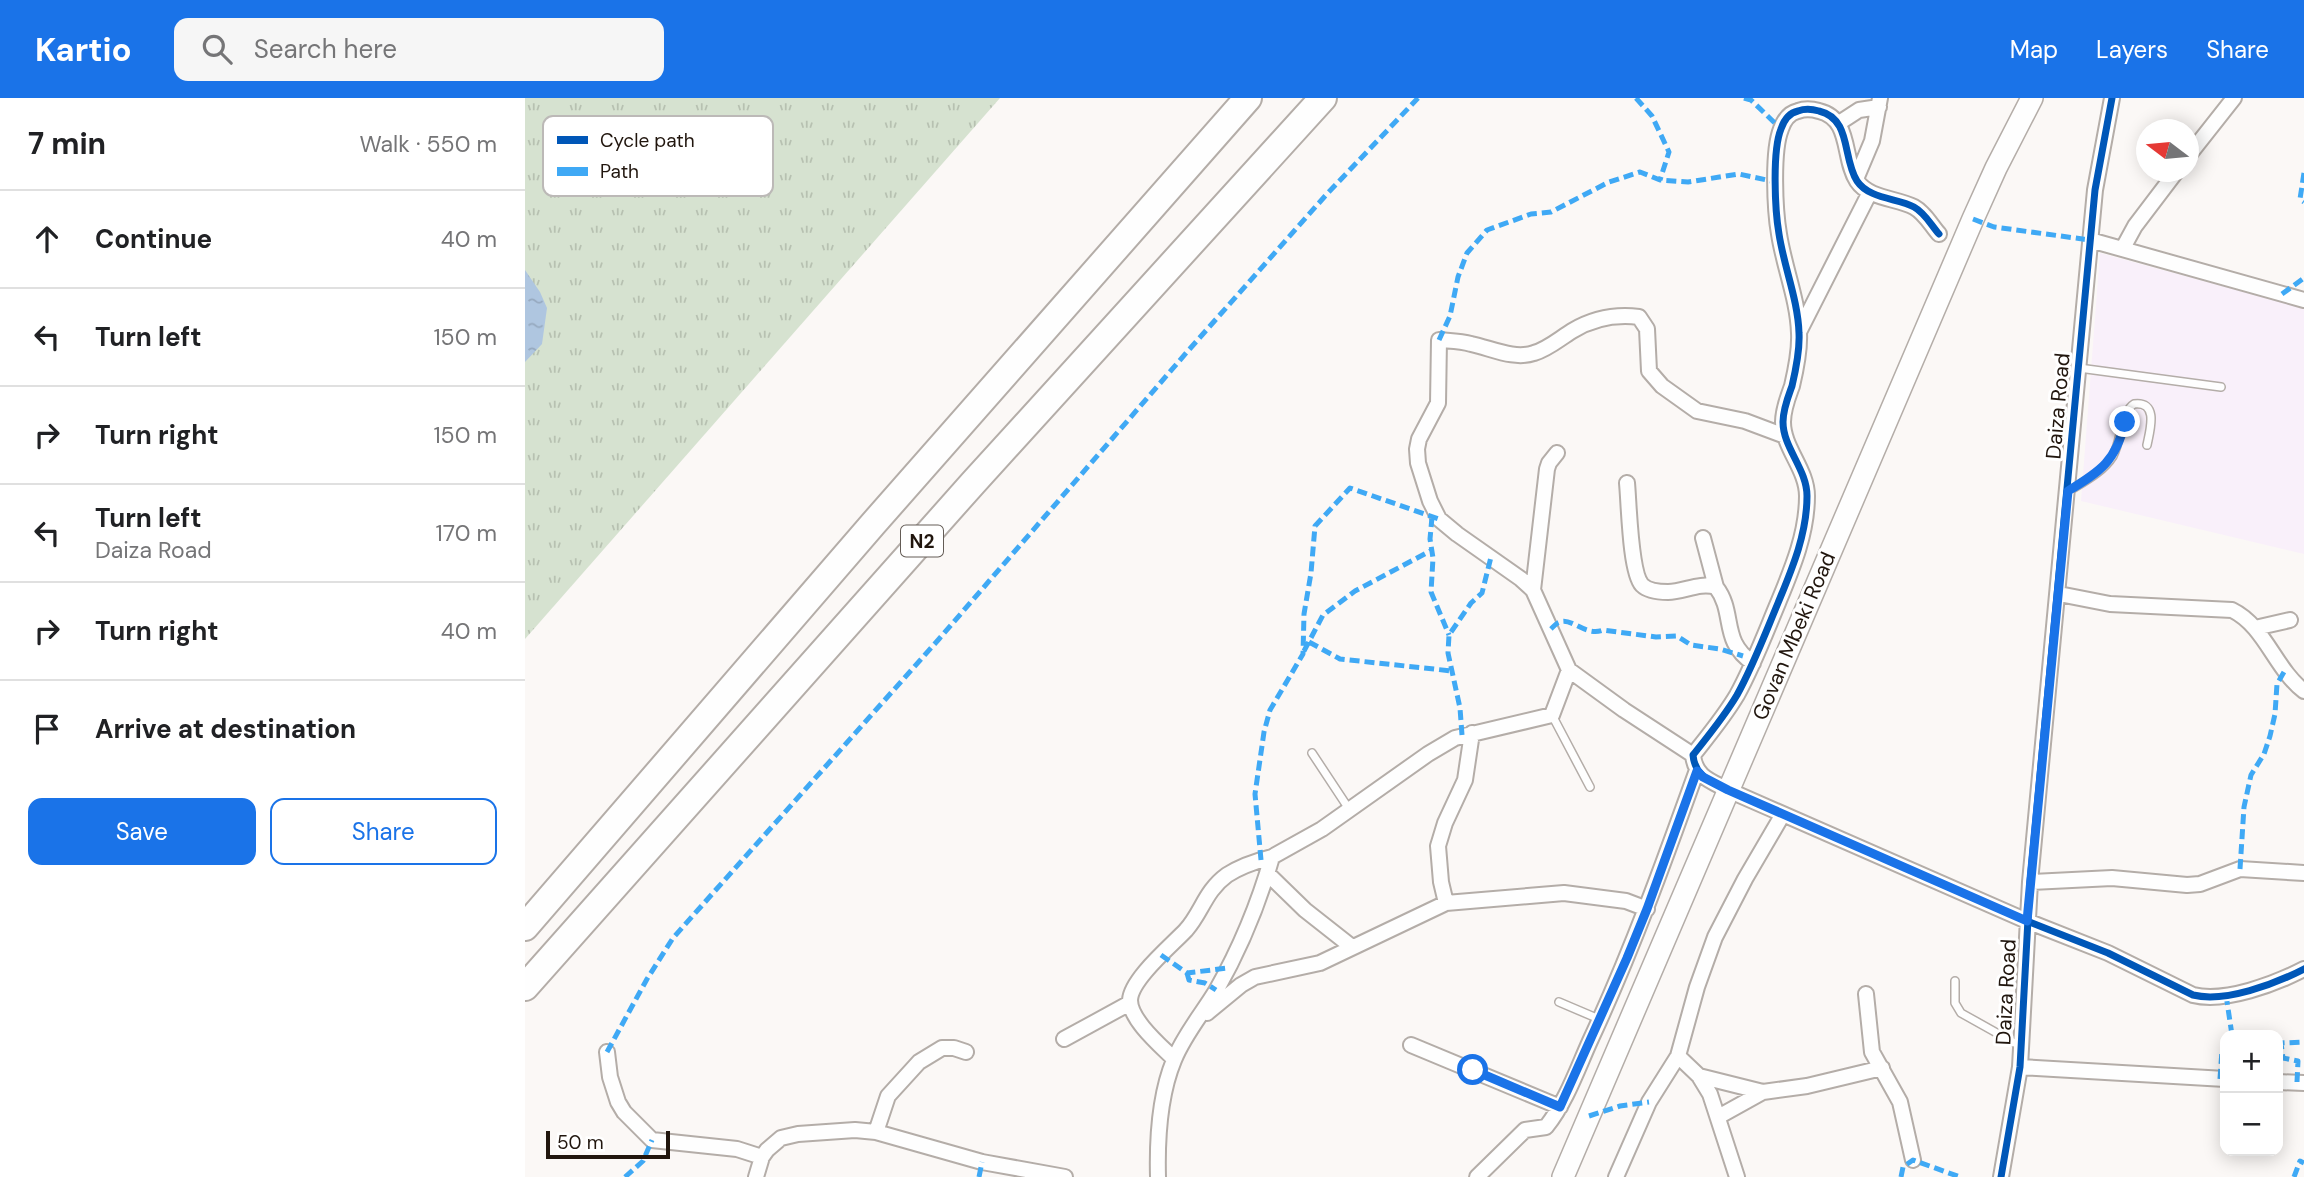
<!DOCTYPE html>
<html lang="en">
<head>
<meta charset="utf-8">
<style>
  body { margin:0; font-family:"DM Sans",sans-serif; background:#f6f6f6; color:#202124 }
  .controls { position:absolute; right:21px; bottom:21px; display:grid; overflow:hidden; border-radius:14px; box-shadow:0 4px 18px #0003 }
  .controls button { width:63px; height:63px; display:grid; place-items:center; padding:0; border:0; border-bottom:2px solid #e0e0e0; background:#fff; color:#202124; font:35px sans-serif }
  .compass { position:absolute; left:1611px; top:21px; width:63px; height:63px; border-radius:50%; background:#fff; box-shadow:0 4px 18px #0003; rotate:286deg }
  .scale { position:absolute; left:21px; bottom:18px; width:124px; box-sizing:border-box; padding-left:7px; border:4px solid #21160e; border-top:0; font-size:19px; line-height:24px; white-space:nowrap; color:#21160e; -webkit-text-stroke:5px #fff; paint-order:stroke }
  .stop { position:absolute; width:21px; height:21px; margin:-16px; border:5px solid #1a73e8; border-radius:50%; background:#fff }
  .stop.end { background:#1a73e8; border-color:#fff; box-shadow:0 2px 7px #0008 }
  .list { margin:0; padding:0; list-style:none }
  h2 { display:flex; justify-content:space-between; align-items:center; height:91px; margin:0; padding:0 28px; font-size:30px }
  h2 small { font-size:23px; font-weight:400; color:#757577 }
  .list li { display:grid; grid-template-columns:46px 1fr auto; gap:21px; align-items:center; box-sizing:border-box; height:98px; padding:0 28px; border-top:2px solid #e0e0e0 }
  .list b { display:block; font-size:26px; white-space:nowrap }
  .list p { margin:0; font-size:23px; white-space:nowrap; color:#757577 }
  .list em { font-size:23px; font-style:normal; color:#757577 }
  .actions { display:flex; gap:14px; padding:21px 28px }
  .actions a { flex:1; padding:16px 0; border:2px solid #1a73e8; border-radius:14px; text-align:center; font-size:24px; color:#1a73e8 }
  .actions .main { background:#1a73e8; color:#fff }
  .icon { flex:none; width:38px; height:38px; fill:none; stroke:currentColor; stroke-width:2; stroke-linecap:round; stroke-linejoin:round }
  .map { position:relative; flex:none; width:1779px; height:1079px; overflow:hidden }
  header { display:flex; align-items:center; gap:42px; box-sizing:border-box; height:98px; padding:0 35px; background:#1a73e8; color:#fff }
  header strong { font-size:33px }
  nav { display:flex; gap:38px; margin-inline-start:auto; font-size:24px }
  .search { width:490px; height:63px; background:#f6f6f6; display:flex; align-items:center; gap:18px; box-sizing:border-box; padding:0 24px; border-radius:14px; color:#757577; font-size:26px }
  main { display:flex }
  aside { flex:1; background:#fff }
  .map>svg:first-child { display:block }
  .education { fill:#f9f0fa }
  .grass { fill:url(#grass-tufts) }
  .water { fill:url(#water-ripples) }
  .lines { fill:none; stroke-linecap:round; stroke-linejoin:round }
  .service-casing { stroke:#b4ada8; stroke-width:10 }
  .minor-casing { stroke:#b4ada8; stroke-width:18 }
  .secondary-casing { stroke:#b4ada8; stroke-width:24 }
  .motorway-casing { stroke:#b4ada8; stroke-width:30 }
  .service { stroke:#fefefe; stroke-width:7 }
  .minor { stroke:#fefefe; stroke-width:14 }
  .secondary { stroke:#fefefe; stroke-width:21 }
  .motorway { stroke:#fefefe; stroke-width:26 }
  .quiet { stroke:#3fa9f5; stroke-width:5; stroke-dasharray:10 5; stroke-linecap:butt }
  .cycleway-casing { stroke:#fff; stroke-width:11 }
  .cycleway { stroke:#0057b8; stroke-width:7 }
  .route { stroke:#1a73e8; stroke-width:9 }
  .labels { text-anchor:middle; stroke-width:6; stroke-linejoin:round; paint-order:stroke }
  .shield { fill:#fff; stroke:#645c56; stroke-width:2 }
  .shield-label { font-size:19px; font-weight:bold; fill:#21160e }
  .street-label { font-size:21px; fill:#21160e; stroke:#fff }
  .key { fill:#fff; stroke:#bcb9b7; stroke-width:2 }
  .key-label { font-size:19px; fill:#21160e }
</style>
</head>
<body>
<header>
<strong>Kartio</strong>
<div class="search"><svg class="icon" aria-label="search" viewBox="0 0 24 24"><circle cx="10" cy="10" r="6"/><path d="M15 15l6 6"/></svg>Search here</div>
<nav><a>Map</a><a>Layers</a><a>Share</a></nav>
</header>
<main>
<aside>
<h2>7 min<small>Walk · 550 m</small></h2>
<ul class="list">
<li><svg class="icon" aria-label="ahead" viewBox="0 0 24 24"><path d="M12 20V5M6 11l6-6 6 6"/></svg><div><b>Continue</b></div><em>40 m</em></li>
<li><svg class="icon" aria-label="left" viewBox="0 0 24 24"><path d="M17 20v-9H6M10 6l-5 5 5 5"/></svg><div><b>Turn left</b></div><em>150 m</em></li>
<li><svg class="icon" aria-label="right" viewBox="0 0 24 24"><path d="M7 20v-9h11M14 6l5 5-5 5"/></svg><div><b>Turn right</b></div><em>150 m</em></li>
<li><svg class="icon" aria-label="left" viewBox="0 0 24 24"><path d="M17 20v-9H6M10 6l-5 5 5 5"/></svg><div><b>Turn left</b><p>Daiza Road</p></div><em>170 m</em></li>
<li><svg class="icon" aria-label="right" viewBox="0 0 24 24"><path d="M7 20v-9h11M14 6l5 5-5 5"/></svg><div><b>Turn right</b></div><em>40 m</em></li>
<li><svg class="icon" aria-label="arrive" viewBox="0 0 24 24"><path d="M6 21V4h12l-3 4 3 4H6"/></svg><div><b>Arrive at destination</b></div></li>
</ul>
<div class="actions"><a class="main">Save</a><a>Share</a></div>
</aside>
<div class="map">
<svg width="1779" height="1079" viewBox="0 0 1779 1079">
  <defs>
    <pattern id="grass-tufts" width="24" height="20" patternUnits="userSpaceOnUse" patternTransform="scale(1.75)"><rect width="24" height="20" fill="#d6e2d0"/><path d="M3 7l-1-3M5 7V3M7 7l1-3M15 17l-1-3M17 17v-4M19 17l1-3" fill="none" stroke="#b7c1b1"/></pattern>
    <pattern id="water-ripples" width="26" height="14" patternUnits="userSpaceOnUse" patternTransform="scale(1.75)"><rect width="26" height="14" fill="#afc6e0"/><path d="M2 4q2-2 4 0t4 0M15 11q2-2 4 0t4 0" fill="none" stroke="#96a9bf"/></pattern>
  </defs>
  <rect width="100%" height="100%" fill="#fbf8f6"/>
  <path class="education" d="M1575,155L1779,210V456L1556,403Z"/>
  <path class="grass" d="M0,0H475L0,541Z"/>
  <path class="water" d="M0,172L15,194L22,210L17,246L0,264Z"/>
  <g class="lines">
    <g class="service-casing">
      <path id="service" d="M1554,270L1696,289
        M1544,393C1560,383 1578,374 1588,358C1596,343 1597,313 1609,306C1634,303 1625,332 1622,347
        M1027,617L1065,689
        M787,655L824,711
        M1430,883V905L1436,915L1495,948
        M1034,904L1074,921"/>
    </g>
    <g class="minor-casing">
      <path id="minor" d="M1314,25L1334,12L1354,9
        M1664,57L1709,0
        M1331,81L1347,43L1355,0
        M1414,136C1406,127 1400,115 1389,109C1372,100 1344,101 1332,83C1317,60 1327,21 1294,13C1287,11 1281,10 1273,13C1264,15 1259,22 1256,31C1247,53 1250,113 1254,136C1259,169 1273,202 1274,235C1275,253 1271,271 1267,288C1263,299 1258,311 1258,324C1258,350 1282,371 1282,398C1282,436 1267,471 1253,505C1240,536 1228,568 1212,597C1199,619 1183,638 1168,657C1170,679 1186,683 1203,692L1502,823L1583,855L1668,897C1700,905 1750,886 1779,871
        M1565,142L1779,202
        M1598,150L1610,128L1651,74
        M1274,234L1345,94
        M1102,385C1104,405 1105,474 1117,487C1123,493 1135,494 1143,494C1159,494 1174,484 1191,489C1211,515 1195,543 1228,565
        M1178,440L1191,489
        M1008,492L1022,371L1024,365L1032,355
        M1534,496L1585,506L1707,512C1740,528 1750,571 1779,593
        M1730,530L1765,522
        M1168,657L1099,612L1044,572L1008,492L996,481L932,436L914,421L905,403L893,365L892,351L894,341L913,305L914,242C925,243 936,243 946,246C966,250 989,262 1009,255C1023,251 1034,241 1047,233C1067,221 1090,216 1114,219L1122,231L1124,273L1137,288L1172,313L1220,323L1260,338
        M742,775L780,812L827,849
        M1505,784L1587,780L1662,787L1675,786L1715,771L1779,775
        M921,805L916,784L913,748L920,725L940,682L947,635
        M1341,896L1347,954L1375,1004L1388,1062
        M682,915L716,887L730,879L795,865L921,805L1039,795L1101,803L1122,811
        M539,941L605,905
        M886,947L1035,1009
        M82,954L85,979L93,1004L99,1014L127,1042L212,1051L237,1059
        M1153,958L1174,978L1185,996L1212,1079
        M649,961C636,948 605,922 605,902C606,881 647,847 661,832C677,814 680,793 702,777C716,768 731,763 747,759
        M1495,969L1700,981
        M1174,978L1238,994
        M1753,984L1779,985
        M1193,1019L1238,994L1282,988L1357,970
        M351,1034L363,998L394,964L417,950H429L441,954
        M231,1079L237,1059L242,1052L256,1040L273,1036L330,1032L351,1034L457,1064L540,1079
        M633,1079C632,1041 634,998 649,962C659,937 677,916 691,893C716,849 733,808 747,759L797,731L903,656L930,640L1027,617L1044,572
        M952,1079L1000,1032L1021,1029C1041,1004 1052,972 1065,943C1106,855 1139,764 1172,672
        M1091,1079L1124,1004L1153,958L1172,889L1190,839L1220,781L1258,716
        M1476,1079L1495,969L1505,784L1570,92L1587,0"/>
    </g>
    <g class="secondary-casing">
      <path id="secondary" d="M1038,1079L1448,121L1471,70L1507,0"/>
    </g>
    <g class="motorway-casing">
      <path id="motorway" d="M0,829L348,426L723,0
        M0,889L448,385L798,0"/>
    </g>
    <use href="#service" class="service"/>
    <use href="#minor" class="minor"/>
    <use href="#secondary" class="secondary"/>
    <use href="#motorway" class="motorway"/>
    <path class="quiet" d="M1111,0L1127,18L1144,54L1135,82
      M1219,0L1226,2L1256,31
      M1779,75L1775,101L1779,104
      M1448,121L1469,129L1565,142
      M1757,196L1779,180
      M914,242L925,218L933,179L942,155L962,132L1006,116L1026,114L1084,84L1115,74L1135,82L1163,84L1214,76L1251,84
      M907,419L905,441L908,460L906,494L924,537
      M1026,531C1029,528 1031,525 1035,524C1046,519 1061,539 1078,532L1131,539L1152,538L1166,547L1195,551L1218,558
      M784,544L815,561L927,573
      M779,553L798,517L830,493L907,452
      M937,637L935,610L923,555L924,537L946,505L957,495L966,459
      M736,762L730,696L739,634L745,612L778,556L779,516L786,475L790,428L825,390L914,421
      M1715,771L1719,709L1726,677L1739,656L1745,638L1750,616L1752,586L1759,574
      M636,857L662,875L703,870
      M662,875L664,882L680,885L691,892
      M1701,897L1707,937
      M82,954L122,881L148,840L414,541L662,254L801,97L893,0
      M1695,981L1697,952H1700
      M1772,984L1773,963L1758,960L1756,945L1779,944
      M1064,1018L1095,1008L1124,1004
      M100,1079L118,1063L127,1042
      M454,1079L457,1064
      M1376,1079L1378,1069L1388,1062L1435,1079
      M1769,1079L1775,1063L1779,1065"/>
    <g class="cycleway-casing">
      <path id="cycleway" d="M1414,136C1406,127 1400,115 1389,109C1372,100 1344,101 1332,83C1317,60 1327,21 1294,13C1287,11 1281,10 1273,13C1264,15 1259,22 1256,31C1247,53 1250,113 1254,136C1259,169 1273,202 1274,235C1275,253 1271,271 1267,288C1263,299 1258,311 1258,324C1258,350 1282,371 1282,398C1282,436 1267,471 1253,505C1240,536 1228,568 1212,597C1199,619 1183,638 1168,657C1170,679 1186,683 1203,692L1502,823L1583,855L1668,897C1700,905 1750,886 1779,871
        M1476,1079L1495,969L1505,784L1570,92L1587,0"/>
    </g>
    <use href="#cycleway" class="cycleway"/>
  </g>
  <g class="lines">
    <path class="route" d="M948,972L1035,1009L1102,860L1122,811L1172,673L1178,679L1203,692L1502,823L1543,393C1576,373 1591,363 1600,324"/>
  </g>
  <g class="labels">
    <rect class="shield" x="376" y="427.5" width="42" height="31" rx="5"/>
    <g class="shield-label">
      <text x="397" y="450">N2</text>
    </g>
    <g class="street-label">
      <text transform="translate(1533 308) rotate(-85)" y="7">Daiza Road</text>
      <text transform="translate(1269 538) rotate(-67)" y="7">Govan Mbeki Road</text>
      <text transform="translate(1481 894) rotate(-87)" y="7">Daiza Road</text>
    </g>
  </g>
  <rect x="18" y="18" width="230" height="80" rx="10" class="key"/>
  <rect x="32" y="38" width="31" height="8" fill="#0057b8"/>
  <rect x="32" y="69" width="31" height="9" fill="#3fa9f5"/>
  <g class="key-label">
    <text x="75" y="49">Cycle path</text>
    <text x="75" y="80">Path</text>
  </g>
</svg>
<div class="controls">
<button>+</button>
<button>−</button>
</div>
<svg class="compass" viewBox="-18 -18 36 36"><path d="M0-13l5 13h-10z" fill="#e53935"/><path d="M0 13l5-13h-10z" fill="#757577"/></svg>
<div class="scale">50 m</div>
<div class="stop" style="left:948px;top:972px"></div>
<div class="stop end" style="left:1600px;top:324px"></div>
</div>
</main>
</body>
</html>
